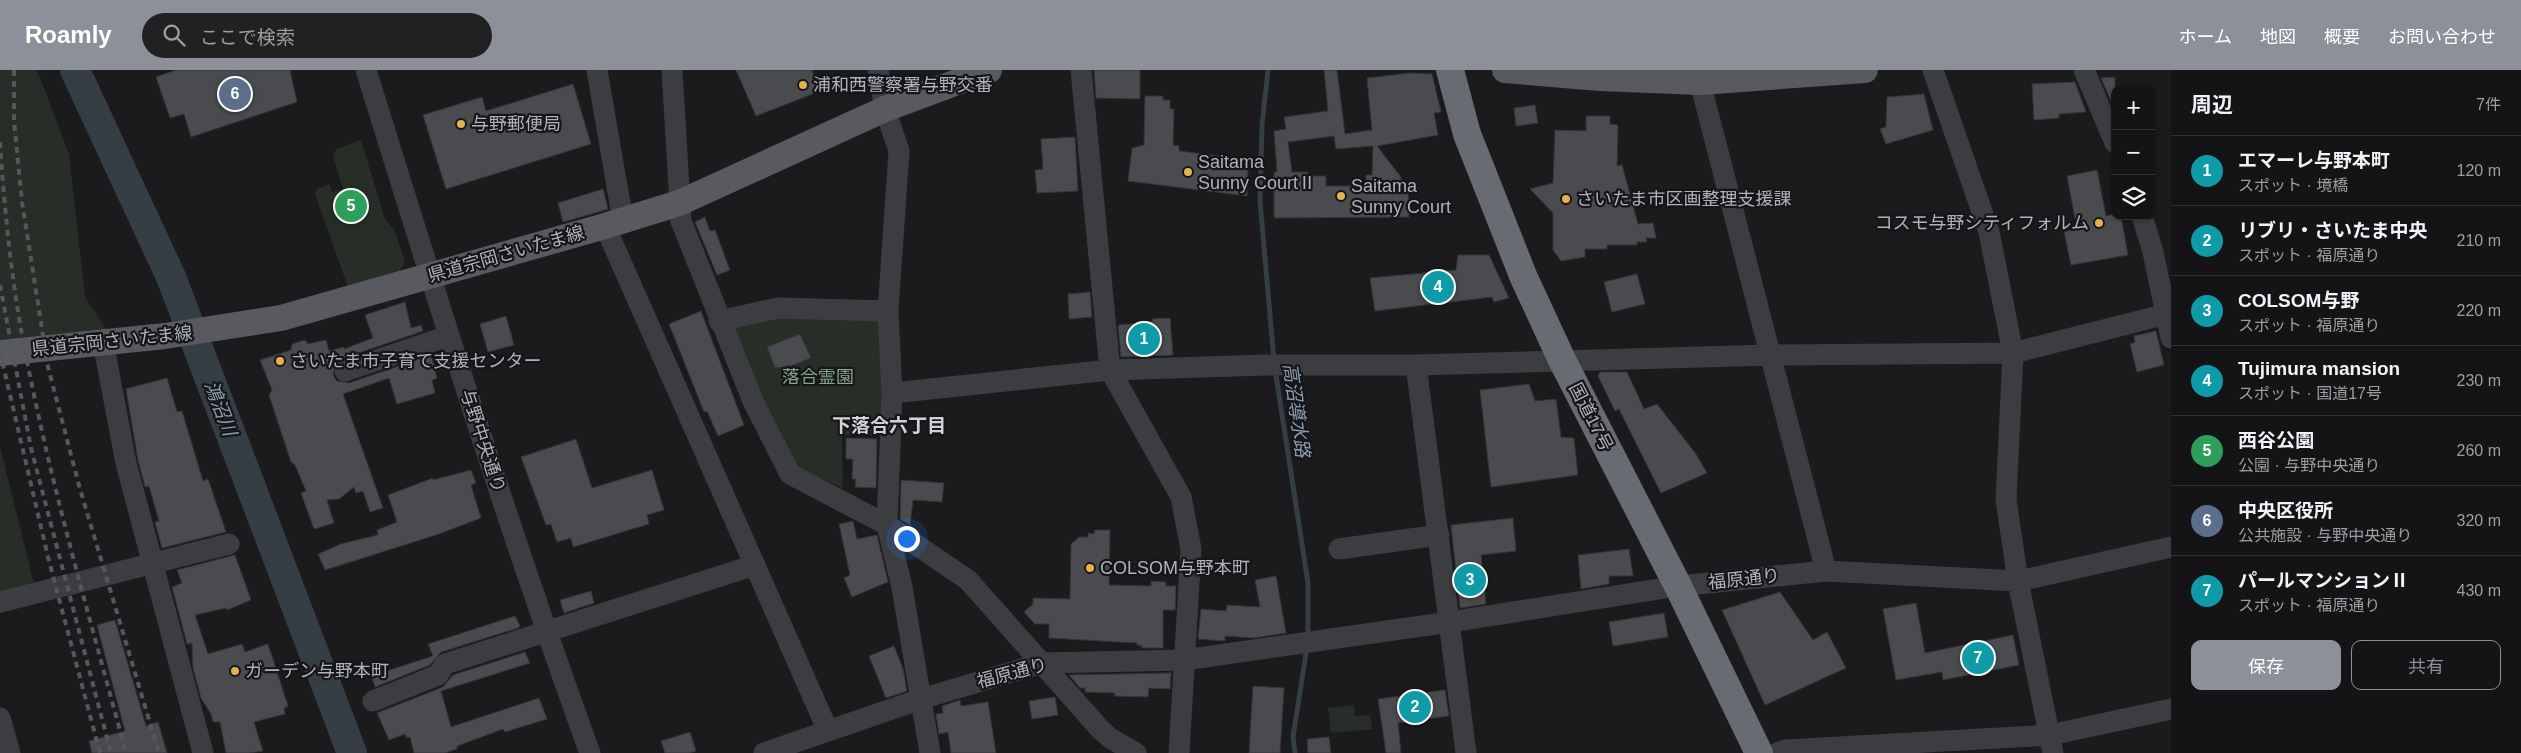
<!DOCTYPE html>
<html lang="ja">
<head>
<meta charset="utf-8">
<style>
  body { margin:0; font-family:Arial,"Noto Sans JP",sans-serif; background:#212123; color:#f1f3f6 }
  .controls { position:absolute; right:15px; top:15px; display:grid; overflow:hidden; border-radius:10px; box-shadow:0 1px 4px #0004 }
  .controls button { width:45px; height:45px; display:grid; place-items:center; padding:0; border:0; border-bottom:1px solid #333335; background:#141416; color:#f1f3f6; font:25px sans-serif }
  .you { position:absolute; left:906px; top:468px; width:18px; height:18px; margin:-12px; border:4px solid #fff; border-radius:50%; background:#1a73e8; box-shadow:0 0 0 8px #1a73e833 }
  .badge { display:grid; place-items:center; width:32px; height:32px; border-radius:50%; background:#8c9099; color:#fff; font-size:16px; font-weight:700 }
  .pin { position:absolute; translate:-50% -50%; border:2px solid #fff; box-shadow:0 1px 5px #0006 }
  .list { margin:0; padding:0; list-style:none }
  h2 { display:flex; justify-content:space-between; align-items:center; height:65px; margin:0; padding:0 20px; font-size:21px }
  h2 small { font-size:16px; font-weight:400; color:#9d9ea1 }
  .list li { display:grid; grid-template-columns:32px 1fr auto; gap:15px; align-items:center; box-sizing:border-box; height:70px; padding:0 20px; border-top:1px solid #333335 }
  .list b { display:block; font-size:19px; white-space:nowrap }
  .list p { margin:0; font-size:16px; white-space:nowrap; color:#9d9ea1 }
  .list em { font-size:16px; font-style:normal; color:#9d9ea1 }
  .actions { display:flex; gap:10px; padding:15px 20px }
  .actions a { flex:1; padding:11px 0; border:1px solid #8c9099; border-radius:10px; text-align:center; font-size:18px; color:#8c9099 }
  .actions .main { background:#8c9099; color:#fff }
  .icon { flex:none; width:28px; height:28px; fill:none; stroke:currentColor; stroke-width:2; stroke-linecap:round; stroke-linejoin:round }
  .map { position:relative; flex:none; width:2171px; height:683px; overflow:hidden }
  header { display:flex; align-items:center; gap:30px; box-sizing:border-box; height:70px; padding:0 25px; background:#8c9099; color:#fff }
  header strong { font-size:24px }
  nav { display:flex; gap:28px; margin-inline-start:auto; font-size:18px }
  .search { width:350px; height:45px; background:#212123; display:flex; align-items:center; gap:12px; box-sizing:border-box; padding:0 18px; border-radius:28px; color:#9d9ea1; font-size:19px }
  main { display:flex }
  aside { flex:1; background:#141416 }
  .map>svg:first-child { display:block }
  .green { fill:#272e28 }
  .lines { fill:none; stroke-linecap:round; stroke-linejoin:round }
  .stream { stroke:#353d45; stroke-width:5 }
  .river { stroke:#353d45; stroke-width:30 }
  .building { fill:#4a4b4f; stroke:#353538; fill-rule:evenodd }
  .minor { stroke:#3c3d41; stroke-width:21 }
  .major { stroke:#585a60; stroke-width:26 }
  .highway { stroke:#686b72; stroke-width:28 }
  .rail { stroke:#55575c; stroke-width:4; stroke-dasharray:6 5; stroke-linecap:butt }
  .poi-dot { fill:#e5b14b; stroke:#161618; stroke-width:2 }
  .labels { text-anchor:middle; stroke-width:4.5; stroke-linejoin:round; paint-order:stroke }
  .poi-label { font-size:18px; fill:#aeb2bb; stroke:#161618; text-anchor:start }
  .street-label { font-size:18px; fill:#aeb2bb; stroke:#161618 }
  .park-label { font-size:18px; fill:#87a489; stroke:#161618 }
  .water-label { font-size:19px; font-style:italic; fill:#899fb3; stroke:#161618 }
  .neighbourhood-label { font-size:19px; font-weight:bold; fill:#cfd1d7; stroke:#161618 }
</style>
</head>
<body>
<header>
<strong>Roamly</strong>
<div class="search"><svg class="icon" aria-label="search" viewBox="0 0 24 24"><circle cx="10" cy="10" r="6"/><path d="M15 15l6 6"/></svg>ここで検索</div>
<nav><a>ホーム</a><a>地図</a><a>概要</a><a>お問い合わせ</a></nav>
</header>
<main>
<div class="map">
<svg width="2171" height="683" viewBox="0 0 2171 683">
  <rect width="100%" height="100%" fill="#1b1b1d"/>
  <path class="green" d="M0,0H37L69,84L85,227L107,260L0,270Z
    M361,70L385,149L395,161L405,192L399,202L348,217L315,124L317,119L329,114L332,122L343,119L333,86L336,79Z
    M779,243L883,248V366L842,365L843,418L796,397L767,346L732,259Z
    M0,377L35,518L0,527Z
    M1354,635L1355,646L1370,645L1372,659L1331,663L1328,638Z"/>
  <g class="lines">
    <path class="stream" d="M1268,0L1262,55L1260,131L1274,291
      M1275,299L1308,513V568
      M1295,683L1293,667L1307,577"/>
    <path class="river" d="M75,0L171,207L352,683"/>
  </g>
  <path class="building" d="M176,0H290L297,32L191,67L184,44L170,48L156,7Z
    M736,0H812L820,21L756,46Z
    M1094,0H1140V29L1096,28Z
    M1324,0H1337L1345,64L1372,60L1367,8L1410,3L1432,4L1441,42L1434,43L1438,65L1377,76L1401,107V115H1408L1409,147L1274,148V102H1277L1274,61L1286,59L1284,47L1328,41ZM1334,66L1336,79L1373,76L1372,105H1366V116H1326V106H1308V102H1292L1288,72Z
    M2115,7V40L2101,8Z
    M2075,12L2086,42L2059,44V48L2034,50L2032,14Z
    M573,14L591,74L446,119L423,45L482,27L486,41Z
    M1924,24L1933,60L1886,74L1880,59L1886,57L1887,27Z
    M1145,26H1163V30H1170V39H1174L1173,75L1179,76V81L1235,88L1243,96L1248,97L1247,126L1128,111L1132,78L1144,75Z
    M1535,35L1538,53L1516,56L1514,38Z
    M1586,46H1610V54L1618,55L1617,96L1622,95L1638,154L1653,153L1656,168H1646L1647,172H1637V175H1607V179H1585V187L1561,191L1553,180V143L1530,119L1553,113L1555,60L1586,61Z
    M1075,67L1078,121L1037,123L1035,100L1043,99L1041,69Z
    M2097,100L2106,146L2115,144V146H2121L2128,185L2071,195L2064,162L2077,159L2067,106Z
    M603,119L608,139L563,152L558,133Z
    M705,147L710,161L715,160L730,200L717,205L695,152Z
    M1458,185H1489L1509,228L1494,232L1492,227L1375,241L1370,208L1456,200Z
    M1637,204L1645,234L1612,242L1604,212Z
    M1090,222L1092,247L1069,249L1068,224Z
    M405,232L411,258L421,255L423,261L341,289L335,293L333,305L337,311L349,313L431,285L437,308L432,310L435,323L397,334L389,308L343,324L383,438L370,442L363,421L356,423L354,417L339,429L327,430L334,453L314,459L301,423L306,421L295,395L291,392L269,325L272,320L260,290L291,280L292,274L305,270L308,274L326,270L329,281L344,277V279L373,268L365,245Z
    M701,241L744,355L718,366L707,341L704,342L669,254Z
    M506,246L514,275L488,282L480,254Z
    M1170,248L1173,285L1121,287L1118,255L1152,252V249Z
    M2156,261L2164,295L2137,302L2130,274L2135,272L2134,266Z
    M800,264L811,288L781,300L780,297L775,298L767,277Z
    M1600,302H1627L1644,339L1657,334L1696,384L1707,403L1661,423L1619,339L1615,341L1598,306Z
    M167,308L177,342L182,341L203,411L208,409L226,462L162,478L155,452L159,451L149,416L145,417L138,390L126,319Z
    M1529,314L1535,331L1556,329L1561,367L1574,368L1578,405L1491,417L1480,320Z
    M846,368L877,369L876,418L855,417L856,409H852L853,389H846Z
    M576,369L592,418L652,400L664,440L647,445L649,454L573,477L571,468L557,472L551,454L546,455L521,387Z
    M471,400L476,413L471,415L481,448L436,465L325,500L318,484L341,474L378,465L377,460L397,452L388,425L433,408V410Z
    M901,410L944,413L942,432L913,430L910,455L900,449Z
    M1513,448L1516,481L1481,485L1486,534L1460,538L1451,455Z
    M853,451L857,469L877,465L888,512L852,527L844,508L850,505L839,454Z
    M1095,460H1110L1109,515L1151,516V511L1166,512V516H1176L1175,540H1163V578H1142V576L1137,575V573L1049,568V554H1035L1024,542L1033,534V528L1070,529L1071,474L1079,467H1088V463L1094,464Z
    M1629,479L1633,506H1609V514L1581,519L1578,485Z
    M235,485L251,530L227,540L226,538L195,545L208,584L242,574L245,582L268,574L288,636L284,638L285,644L254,652L263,681L249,683H226L220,652H213L211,644L201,628L193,598L192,573L187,574L172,517L182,513L177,500Z
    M1276,506L1286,563L1253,568L1225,566V571L1198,569L1201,539L1226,541L1227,535L1260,537L1255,510Z
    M591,521L594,533L564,543L560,530Z
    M1780,522L1813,570L1827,562L1846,598L1765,635L1722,540Z
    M1916,533L1925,583L2013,565L2019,595L1943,610L1942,602L1896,610L1883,539Z
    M1664,543L1668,567L1613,576L1609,552Z
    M515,546L520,556L518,558L441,582L430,595L375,617L371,606L433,586L428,574Z
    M115,550L146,656L158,652L167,683H92L89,671L125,661L97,555Z
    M894,576L903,599L907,621L886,628L869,586Z
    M525,582L530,593L441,621L451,657L539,628L547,649L505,662L503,659L457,676V679L445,683H414L410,667L407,668L405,664L389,670L377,643L443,617L453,605Z
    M1171,603L1170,619L1149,618L1148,627L1114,626L1115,623L1085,622V618H1080L1069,605Z
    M1253,616L1284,618L1280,683H1249Z
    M1445,620L1449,646L1398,653L1401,683H1386L1378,629Z
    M1055,627L1058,645L1032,649L1029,631Z
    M960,630L961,636L988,632L996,683H951L948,662L939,664L936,644L943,643L942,636Z
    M690,662L696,681L689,683H665L661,671Z
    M1329,667L1331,683H1308L1307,669Z"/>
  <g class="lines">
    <path class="minor" d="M366,0C437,229 508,458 590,683
      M597,0L623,151
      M672,0L681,151L753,331L790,404L887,455L968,510L1100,659L1110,668L1136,683
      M878,0L885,39L899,81L888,241L892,323L887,455L902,517L930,683
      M1081,0L1110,300L1181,427L1191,479L1179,683
      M1933,0L1989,162L2013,283L2006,430L2018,511L2053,683
      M2084,0L2115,73
      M1700,12L1826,501
      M2142,146L2153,182L2171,268
      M605,156L828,661
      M719,251L778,238L888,241
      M103,272L126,393L203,683
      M1416,295L1466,683
      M345,301L448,266
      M892,323L1110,300L1266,295H1416L1771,285L2013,283L2171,243
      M1339,479L1439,465
      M0,532L229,474
      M373,631L438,605L445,594L755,495
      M0,648L10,683
      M764,683L921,629L1042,593L1184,590L1450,552L1678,516L1826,501L2018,511L2171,477
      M1777,683L1786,680L2050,665L2171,639"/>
    <path class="major" d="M1505,0L1600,8L1700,12L1865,0
      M0,283L165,266L281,248L605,156L679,133L885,39L989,0"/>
    <path class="highway" d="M1450,0L1467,64L1524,208L1562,290L1678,516L1759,683"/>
    <path class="rail" d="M14,0V51L22,132L48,297L80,419L159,683
      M0,72C5,149 13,225 29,301C55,430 92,556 126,683
      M0,215L31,378L111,683
      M0,282L48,487L100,683"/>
  </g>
  <g class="poi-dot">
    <circle cx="803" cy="15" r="5"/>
    <circle cx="461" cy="54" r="5"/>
    <circle cx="1188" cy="102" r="5"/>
    <circle cx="1341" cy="126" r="5"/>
    <circle cx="1566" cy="129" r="5"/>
    <circle cx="2099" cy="153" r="5"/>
    <circle cx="280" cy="291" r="5"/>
    <circle cx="1090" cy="498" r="5"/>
    <circle cx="235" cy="601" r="5"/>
  </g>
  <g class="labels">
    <g class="poi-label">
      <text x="813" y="21">浦和西警察署与野交番</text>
      <text x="471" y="60">与野郵便局</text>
      <text x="1198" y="98">Saitama<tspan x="1198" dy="21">Sunny CourtⅡ</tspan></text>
      <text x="1351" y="122">Saitama<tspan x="1351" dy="21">Sunny Court</tspan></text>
      <text x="1576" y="135">さいたま市区画整理支援課</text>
      <text x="2089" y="159" text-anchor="end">コスモ与野シティフォルム</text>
      <text x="290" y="297">さいたま市子育て支援センター</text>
      <text x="1100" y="504">COLSOM与野本町</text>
      <text x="245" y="607">ガーデン与野本町</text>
    </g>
    <g class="street-label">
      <text transform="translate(506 184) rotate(-16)" y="6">県道宗岡さいたま線</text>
      <text transform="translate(112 271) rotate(-6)" y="6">県道宗岡さいたま線</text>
      <text transform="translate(1591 347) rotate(63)" y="6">国道17号</text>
      <text transform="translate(483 371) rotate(72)" y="6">与野中央通り</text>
      <text transform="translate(1744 509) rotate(-6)" y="6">福原通り</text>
      <text transform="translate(1012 603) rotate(-15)" y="6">福原通り</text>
    </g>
    <g class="park-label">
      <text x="818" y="313">落合霊園</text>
    </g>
    <g class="water-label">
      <text transform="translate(221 338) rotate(69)" y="7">鴻沼川</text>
      <text transform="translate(1297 340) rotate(82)" y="7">高沼導水路</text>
    </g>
    <g class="neighbourhood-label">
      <text x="889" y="362">下落合六丁目</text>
    </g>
  </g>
</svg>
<div class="controls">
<button>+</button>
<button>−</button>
<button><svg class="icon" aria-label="layers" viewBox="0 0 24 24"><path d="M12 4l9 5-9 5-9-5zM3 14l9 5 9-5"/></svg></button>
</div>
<div class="you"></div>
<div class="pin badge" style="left:1144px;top:269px;background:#0f9aa8">1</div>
<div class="pin badge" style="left:1415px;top:637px;background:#0f9aa8">2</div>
<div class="pin badge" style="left:1470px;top:510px;background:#0f9aa8">3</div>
<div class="pin badge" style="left:1438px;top:217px;background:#0f9aa8">4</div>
<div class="pin badge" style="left:351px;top:136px;background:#2e9e5b">5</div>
<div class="pin badge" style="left:235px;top:24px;background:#5c6f8a">6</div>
<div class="pin badge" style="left:1978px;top:588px;background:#0f9aa8">7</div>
</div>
<aside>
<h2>周辺<small>7件</small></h2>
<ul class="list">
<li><span class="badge" style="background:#0f9aa8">1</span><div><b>エマーレ与野本町</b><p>スポット · 境橋</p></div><em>120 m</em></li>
<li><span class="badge" style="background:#0f9aa8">2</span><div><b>リブリ・さいたま中央</b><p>スポット · 福原通り</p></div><em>210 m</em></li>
<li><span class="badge" style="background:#0f9aa8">3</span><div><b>COLSOM与野</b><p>スポット · 福原通り</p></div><em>220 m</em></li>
<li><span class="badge" style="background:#0f9aa8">4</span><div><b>Tujimura mansion</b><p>スポット · 国道17号</p></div><em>230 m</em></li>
<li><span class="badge" style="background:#2e9e5b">5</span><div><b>西谷公園</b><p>公園 · 与野中央通り</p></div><em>260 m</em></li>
<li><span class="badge" style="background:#5c6f8a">6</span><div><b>中央区役所</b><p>公共施設 · 与野中央通り</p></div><em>320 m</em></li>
<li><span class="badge" style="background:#0f9aa8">7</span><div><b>パールマンションⅡ</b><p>スポット · 福原通り</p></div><em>430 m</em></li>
</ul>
<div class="actions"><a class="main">保存</a><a>共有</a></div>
</aside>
</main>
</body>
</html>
